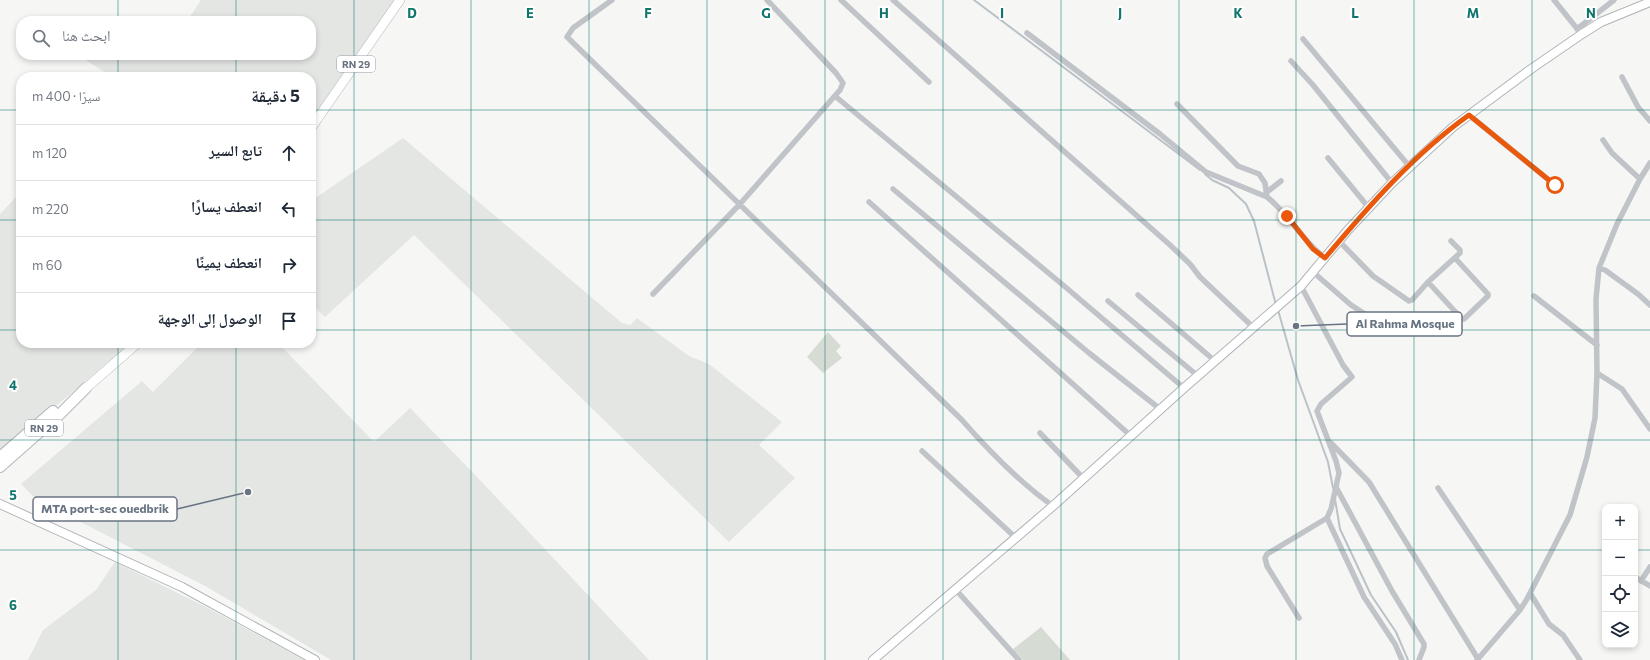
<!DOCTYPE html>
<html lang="ar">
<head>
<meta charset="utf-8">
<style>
  body { margin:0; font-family:Commissioner,"Noto Naskh Arabic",sans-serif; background:#f2f2f3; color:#1f2937; direction:rtl }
  .controls { position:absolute; right:12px; bottom:12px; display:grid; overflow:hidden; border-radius:8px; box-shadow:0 2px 6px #0003 }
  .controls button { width:36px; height:36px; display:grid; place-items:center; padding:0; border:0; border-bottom:1px solid #e0e1e3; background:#fff; color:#1f2937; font:20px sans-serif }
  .stop { position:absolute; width:12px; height:12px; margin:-9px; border:3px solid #ea580c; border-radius:50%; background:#fff }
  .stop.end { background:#ea580c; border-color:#fff; box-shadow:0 1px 4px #0008 }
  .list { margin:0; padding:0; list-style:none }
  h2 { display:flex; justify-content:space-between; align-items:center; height:52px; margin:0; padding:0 16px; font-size:17px }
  h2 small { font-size:13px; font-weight:400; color:#747a83 }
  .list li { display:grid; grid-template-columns:26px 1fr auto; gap:12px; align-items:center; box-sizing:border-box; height:56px; padding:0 16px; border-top:1px solid #e0e1e3 }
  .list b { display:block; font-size:15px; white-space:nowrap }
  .list em { font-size:13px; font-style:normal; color:#747a83 }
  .icon { flex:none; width:22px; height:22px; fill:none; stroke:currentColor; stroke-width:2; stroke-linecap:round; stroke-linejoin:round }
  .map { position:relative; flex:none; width:1650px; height:660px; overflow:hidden; direction:ltr }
  .search { position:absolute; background:#fff; box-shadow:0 2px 6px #0003; left:16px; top:16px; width:300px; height:44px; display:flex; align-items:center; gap:10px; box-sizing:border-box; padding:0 14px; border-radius:16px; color:#747a83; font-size:15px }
  .panel { position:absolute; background:#fff; box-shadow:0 2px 6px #0003; left:16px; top:72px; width:300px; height:276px; border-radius:16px; direction:rtl }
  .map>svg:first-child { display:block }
  .built { fill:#e4e6e4 }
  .green { fill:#d6dbd4 }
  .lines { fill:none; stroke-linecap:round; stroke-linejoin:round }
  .stream { stroke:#bac2c8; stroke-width:2 }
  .secondary-casing { stroke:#b0b5ba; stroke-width:10 }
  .primary-casing { stroke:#b2b5b9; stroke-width:10 }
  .highway-casing { stroke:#b3b6b9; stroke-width:12 }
  .street { stroke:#c0c3c7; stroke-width:5.5 }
  .secondary { stroke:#fff; stroke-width:8 }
  .primary { stroke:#fff; stroke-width:9 }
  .highway { stroke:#fff; stroke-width:10 }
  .route { stroke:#ea580c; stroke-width:5 }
  .grid { fill:none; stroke:#0f766e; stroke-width:1; stroke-opacity:0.55 }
  .labels { text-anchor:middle; stroke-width:4; stroke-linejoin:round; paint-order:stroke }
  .shield { fill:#fff; stroke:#959ea8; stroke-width:1 }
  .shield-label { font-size:10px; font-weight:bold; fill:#687482 }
  .grid-label { font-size:13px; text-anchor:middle; font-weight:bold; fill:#0f766e; stroke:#fff; stroke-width:4; stroke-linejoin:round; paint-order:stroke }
  .leader { fill:none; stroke:#687482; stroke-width:1.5 }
  .callout-dot { fill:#687482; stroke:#fff; stroke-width:1.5 }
  .callout { fill:#fff; stroke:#687482; stroke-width:1.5 }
  .callout-label { font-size:12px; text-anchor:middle; font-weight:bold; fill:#687482 }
</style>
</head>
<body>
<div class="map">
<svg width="1650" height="660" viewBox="0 0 1650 660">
  <rect width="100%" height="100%" fill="#f6f7f4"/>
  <path class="built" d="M201,0H400L311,129V77H112L78,55H311V21H187Z
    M403,138L622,323L630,325L637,318L689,356L709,364L782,422L759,445L795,478L729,542L414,235L325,317L311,303V201Z
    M21,192V343H131L0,453V214Z
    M202,343H278L374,442L410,408L480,480L649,660H331L207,587L36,499L21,484L142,381L153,392Z
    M115,562L206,607L304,660H28L43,630L96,590Z"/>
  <path class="green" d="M828,332L841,346L836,351L842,358L823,373L807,357Z
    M1041,627L1070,660H1023L1013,649Z"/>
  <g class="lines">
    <path class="stream" d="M974,0L1200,170
      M1205,174L1212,180L1229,188L1246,204L1254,221L1276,305
      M1278,310L1298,380L1328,462L1333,488
      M1335,499L1340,529L1371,595L1396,632L1408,660"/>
    <g class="secondary-casing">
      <path id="secondary" d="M0,504L182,587L315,660
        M873,660L1053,506L1184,388L1301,286L1348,230L1392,183L1453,127L1531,69L1582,34L1601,22L1650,2"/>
    </g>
    <g class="primary-casing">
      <path id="primary" d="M311,128L400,0
        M86,388L138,343"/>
    </g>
    <g class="highway-casing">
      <path id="highway" d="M0,457L53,411
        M0,467L60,414L86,388"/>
    </g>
    <path class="street" d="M612,0L573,28L567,37L961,419C989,451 1019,482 1053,506
      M841,0L929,82
      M893,0L1170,245L1190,264L1200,277L1254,328
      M1554,0L1579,31
      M1577,29L1614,0
      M1027,33L1160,134L1206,172L1267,197C1289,214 1302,241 1325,258
      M1303,39L1409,166
      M1291,61L1313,85L1392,183
      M1622,77L1638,107L1650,121
      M835,96L1063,285L1184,388
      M1177,104L1238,166L1259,174L1265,183L1267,197
      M1469,115L1555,185
      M1603,140L1612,153L1640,179
      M1328,158L1369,208
      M893,189L1089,353L1160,409
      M1267,192L1281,181
      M869,202L1131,436
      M1339,241L1373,276L1409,301L1412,300L1428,282L1460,253V250L1451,241
      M1599,268L1605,270L1638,294L1650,305
      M1313,272L1351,305L1385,327
      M1428,282L1461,318L1464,319L1488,296V294L1455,258
      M1301,286L1343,365L1352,377L1321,404L1317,411L1336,461L1339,473L1331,509L1327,518L1364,597L1395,644L1402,660
      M653,294L740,204L840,90L843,83L836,73L767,0
      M1138,295L1215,361
      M1534,296L1597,345
      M1108,301L1198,376
      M1597,373L1622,389L1650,429
      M1040,433L1083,478
      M1331,443L1369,482L1478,659
      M922,451L1016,538
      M1336,487L1392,591L1424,644V647L1419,660
      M1438,488L1520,610
      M1635,577L1650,586
      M1641,581L1650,567
      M956,590L1019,660
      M1530,593L1549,624L1563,635L1580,660
      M1299,618L1267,566L1265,558L1267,554L1327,518
      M1477,660L1520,610L1527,599L1570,515L1587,457L1595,418L1597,373L1596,299L1599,268L1617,224L1640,179L1650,163"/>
    <use href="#secondary" class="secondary"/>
    <use href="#primary" class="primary"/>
    <use href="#highway" class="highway"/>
  </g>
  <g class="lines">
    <path class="route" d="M1287,216L1313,249L1325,258C1368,207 1414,154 1469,115L1555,185"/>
  </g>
  <path class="grid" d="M118,0V21M236,0V21M354,0V660M471,0V660M589,0V660M707,0V660M825,0V660M943,0V660M1061,0V660M1179,0V660M1296,0V660M1414,0V660M1532,0V660M118,55V77M236,55V77M0,110H21M311,110H1650M0,220H21M311,220H1650M0,330H21M311,330H1650M118,343V660M236,343V660M0,440H1650M0,550H1605M1635,550H1650"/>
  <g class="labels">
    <g class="shield">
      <rect x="337" y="56" width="38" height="16" rx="3"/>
      <rect x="25" y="420" width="38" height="16" rx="3"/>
    </g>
    <g class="shield-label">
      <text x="356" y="68">RN 29</text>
      <text x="44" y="432">RN 29</text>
    </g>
  </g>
  <g class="grid-label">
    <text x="412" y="18">D</text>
    <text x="530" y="18">E</text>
    <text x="648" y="18">F</text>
    <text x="766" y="18">G</text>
    <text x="884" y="18">H</text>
    <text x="1002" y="18">I</text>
    <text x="1120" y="18">J</text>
    <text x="1238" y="18">K</text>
    <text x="1355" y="18">L</text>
    <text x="1473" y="18">M</text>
    <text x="1591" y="18">N</text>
    <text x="13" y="390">4</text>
    <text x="13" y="500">5</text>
    <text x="13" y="610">6</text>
  </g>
  <path class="leader" d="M1296 326L1347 324M248 492L177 509"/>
  <g class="callout-dot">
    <circle cx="1296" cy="326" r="4"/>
    <circle cx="248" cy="492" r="4"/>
  </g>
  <g class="callout">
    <rect x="1347" y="312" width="115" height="24" rx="4"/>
    <rect x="33" y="497" width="144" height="24" rx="4"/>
  </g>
  <g class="callout-label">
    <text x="1405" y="328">Al Rahma Mosque</text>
    <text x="105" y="513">MTA port-sec ouedbrik</text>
  </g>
</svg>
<div class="controls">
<button>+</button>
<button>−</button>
<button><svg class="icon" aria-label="locate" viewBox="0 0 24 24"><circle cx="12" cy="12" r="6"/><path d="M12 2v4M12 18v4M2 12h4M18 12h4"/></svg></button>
<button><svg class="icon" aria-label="layers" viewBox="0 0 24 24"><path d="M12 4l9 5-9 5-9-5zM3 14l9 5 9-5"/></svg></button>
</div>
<div class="stop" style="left:1555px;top:185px"></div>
<div class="stop end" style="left:1287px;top:216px"></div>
<div class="search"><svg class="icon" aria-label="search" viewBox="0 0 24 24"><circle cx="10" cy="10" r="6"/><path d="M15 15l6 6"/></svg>ابحث هنا</div>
<section class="panel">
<h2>5 دقيقة<small>سيرًا · 400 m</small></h2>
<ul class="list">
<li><svg class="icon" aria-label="ahead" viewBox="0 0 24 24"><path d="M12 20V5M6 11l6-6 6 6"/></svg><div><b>تابع السير</b></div><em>120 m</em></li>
<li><svg class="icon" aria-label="left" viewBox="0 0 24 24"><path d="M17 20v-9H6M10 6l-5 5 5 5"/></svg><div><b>انعطف يسارًا</b></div><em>220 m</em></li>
<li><svg class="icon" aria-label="right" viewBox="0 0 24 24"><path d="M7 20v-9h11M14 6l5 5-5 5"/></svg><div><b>انعطف يمينًا</b></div><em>60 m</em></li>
<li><svg class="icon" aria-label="arrive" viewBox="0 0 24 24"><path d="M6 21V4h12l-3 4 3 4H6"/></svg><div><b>الوصول إلى الوجهة</b></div></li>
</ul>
</section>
</div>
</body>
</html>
